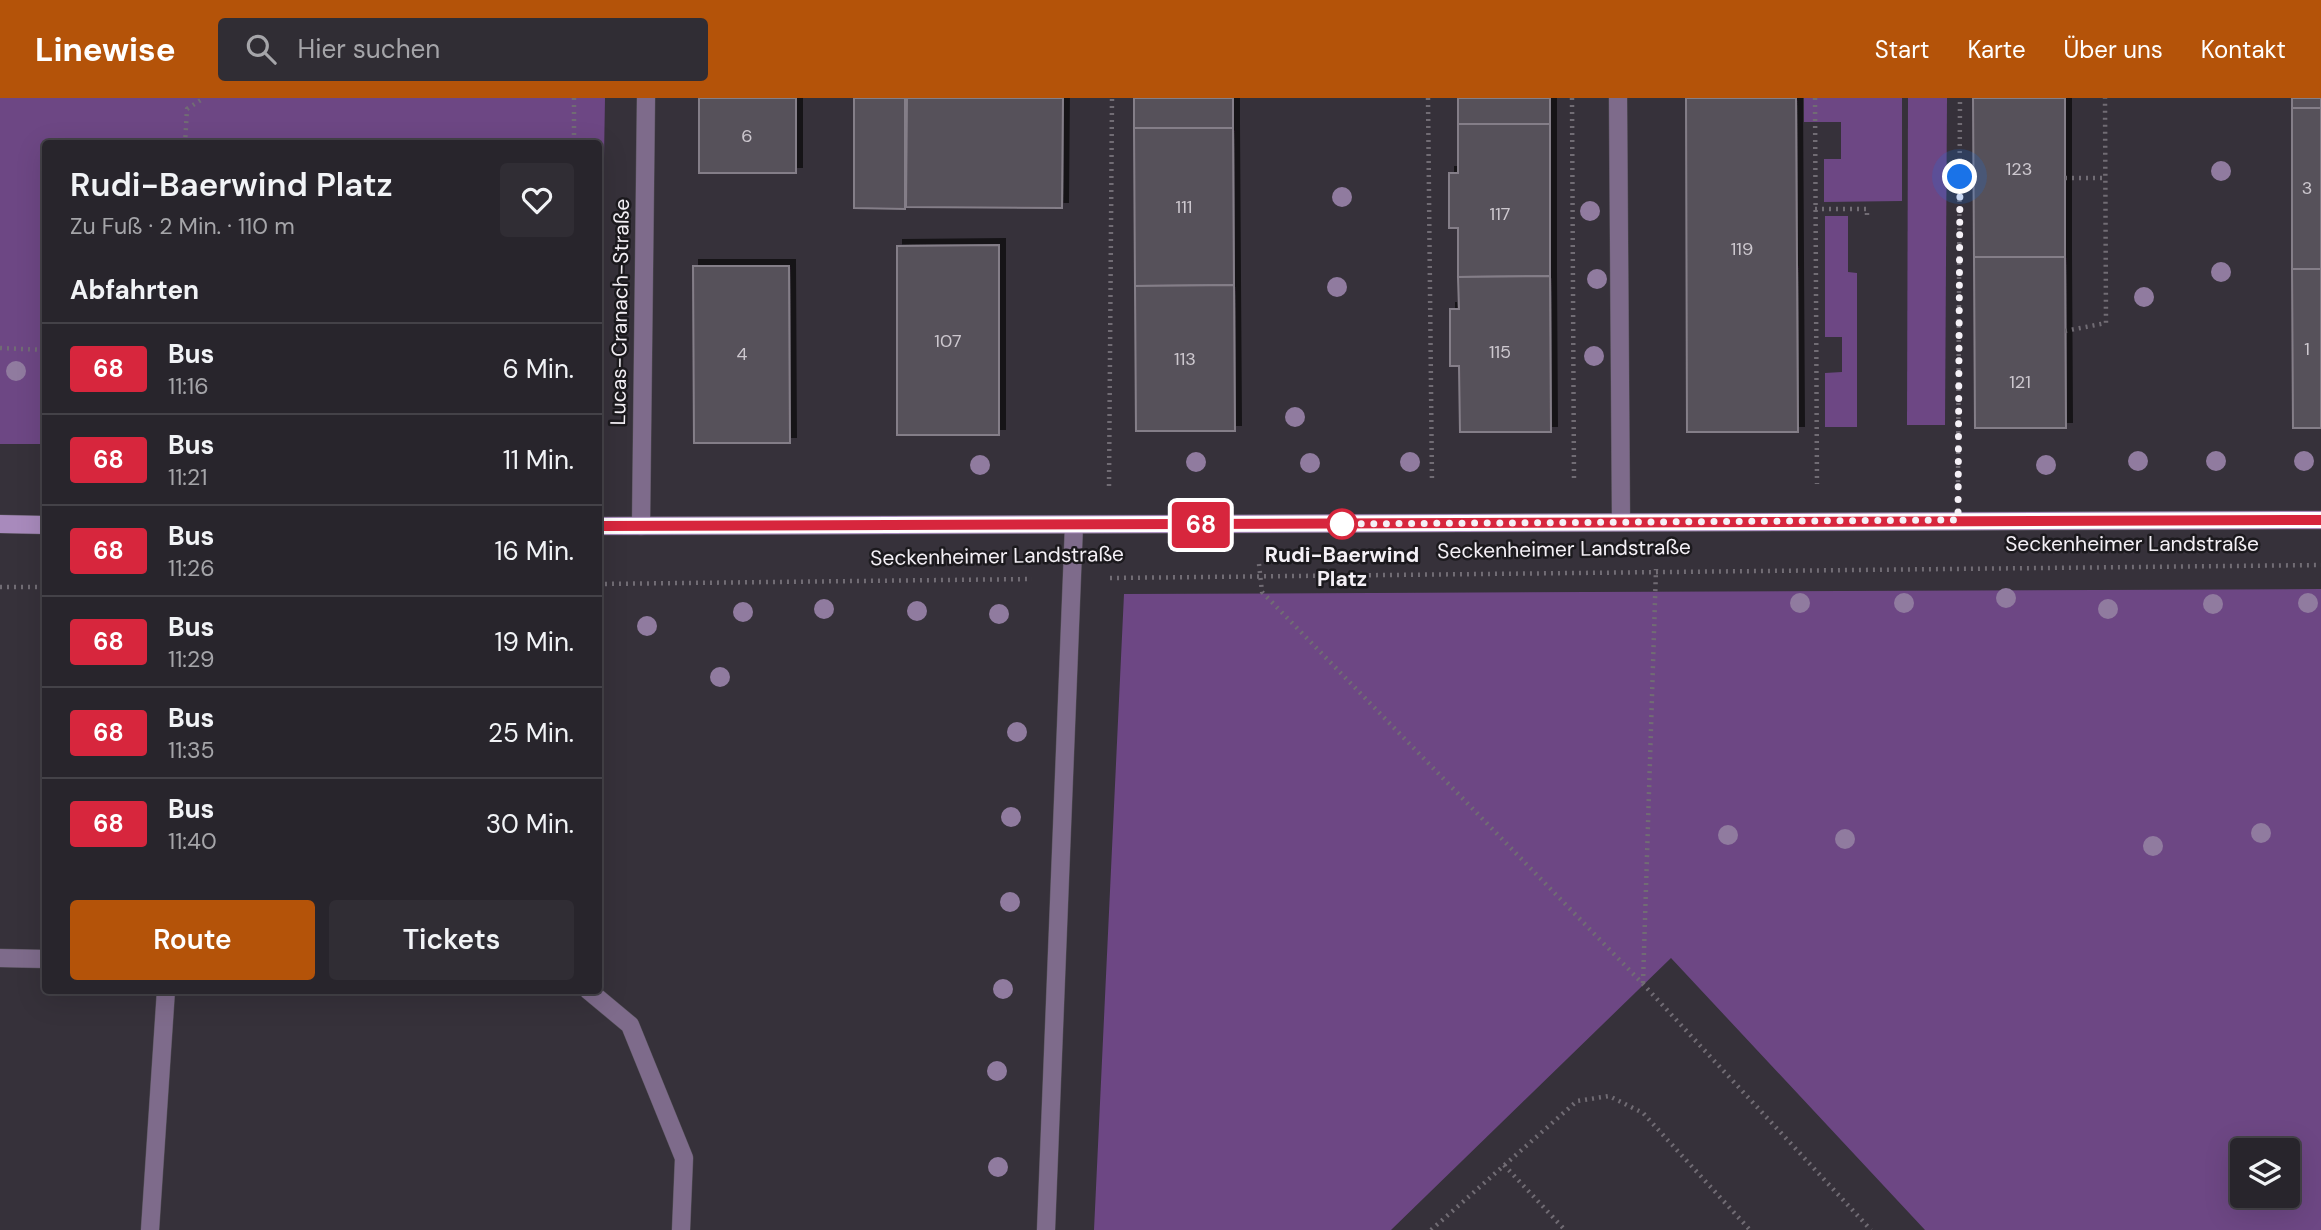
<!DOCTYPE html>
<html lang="de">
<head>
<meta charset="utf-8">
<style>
	body { margin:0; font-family:"DM Sans",sans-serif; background:#302d34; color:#f1f3f6; height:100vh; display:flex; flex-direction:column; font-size:26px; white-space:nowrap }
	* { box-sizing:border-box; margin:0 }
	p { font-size:23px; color:#a5a5a9 }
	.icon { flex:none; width:38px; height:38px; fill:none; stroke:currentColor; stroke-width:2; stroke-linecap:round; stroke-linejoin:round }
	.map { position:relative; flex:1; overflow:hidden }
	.details { position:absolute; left:42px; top:42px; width:560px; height:854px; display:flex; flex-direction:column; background:#28252c; border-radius:7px; box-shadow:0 7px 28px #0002,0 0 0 2px #444248 }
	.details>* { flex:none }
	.badge { padding:0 14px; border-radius:5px; font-size:24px; line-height:46px }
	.buttons { position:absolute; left:2230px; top:1040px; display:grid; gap:14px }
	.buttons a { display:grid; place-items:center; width:70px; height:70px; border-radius:7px; background:#28252c; box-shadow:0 7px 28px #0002,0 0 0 2px #444248; font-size:35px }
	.you { position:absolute; width:35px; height:35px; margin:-18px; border:5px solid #fff; border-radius:50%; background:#1a73e8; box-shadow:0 0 0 10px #1a73e833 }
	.map>.badge { position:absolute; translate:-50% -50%; box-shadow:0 0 0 4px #fff }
	h2 { padding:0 28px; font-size:26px; line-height:63px }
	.round { display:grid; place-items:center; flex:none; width:74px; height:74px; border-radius:7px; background:#302d34 }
	.head { display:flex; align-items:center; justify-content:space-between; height:119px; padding:0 28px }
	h1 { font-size:33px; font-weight:600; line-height:52px }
	.cta { display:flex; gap:14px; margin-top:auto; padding:14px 28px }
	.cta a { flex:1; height:80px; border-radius:7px; background:#b45309; color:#fff; font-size:28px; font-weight:600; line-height:80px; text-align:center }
	.cta a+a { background:#302d34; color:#f1f3f6 }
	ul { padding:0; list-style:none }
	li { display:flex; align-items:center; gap:21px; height:91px; padding:0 28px; border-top:2px solid #444248 }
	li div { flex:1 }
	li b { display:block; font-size:26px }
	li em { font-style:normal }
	li .badge { min-width:77px; font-weight:700; text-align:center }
	header { display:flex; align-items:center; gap:42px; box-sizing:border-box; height:98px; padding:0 35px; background:#b45309; color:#fff }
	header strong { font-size:33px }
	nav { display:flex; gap:38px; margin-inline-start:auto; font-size:24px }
	.search { width:490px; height:63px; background:#302d34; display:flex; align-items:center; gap:18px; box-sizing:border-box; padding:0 24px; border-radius:7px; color:#a5a5a9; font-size:26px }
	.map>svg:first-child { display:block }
</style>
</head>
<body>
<header>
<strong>Linewise</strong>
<div class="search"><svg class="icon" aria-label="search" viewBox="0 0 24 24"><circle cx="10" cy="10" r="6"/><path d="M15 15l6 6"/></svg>Hier suchen</div>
<nav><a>Start</a><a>Karte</a><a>Über uns</a><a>Kontakt</a></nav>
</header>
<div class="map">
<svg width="2321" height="1132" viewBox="0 0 2321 1132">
	<defs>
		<filter id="shadow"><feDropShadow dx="6" dy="-6" stdDeviation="0" flood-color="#0009"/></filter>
	</defs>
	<rect width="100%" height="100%" fill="#36313a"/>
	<g fill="#6d4784" fill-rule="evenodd">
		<polygon points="0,0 605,0 599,357 598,46 46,46 45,346 0,346"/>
		<polygon points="1804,0 1902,0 1902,103 1824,104 1824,61 1841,61 1841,24 1804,24"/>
		<polygon points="1908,0 1947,0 1945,327 1907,327"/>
		<polygon points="1825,118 1848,118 1848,174 1857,175 1857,329 1825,329 1825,275 1842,274 1842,239 1825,239"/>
		<path d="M 2321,491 L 2321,1132 L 1925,1132 L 1671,860 L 1391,1132 L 1094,1132 L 1124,496 ZM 2242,1052 L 2287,1052 L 2287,1097 L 2242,1097 Z"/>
	</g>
	<g fill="#57515a" stroke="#847e88" stroke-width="2" filter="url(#shadow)">
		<rect x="699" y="0" width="97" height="75"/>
		<polygon points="854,0 905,0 905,111 854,110"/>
		<polygon points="907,0 1063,0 1062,110 906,109"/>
		<rect x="1134" y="0" width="99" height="30"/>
		<rect x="1458" y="0" width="92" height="26"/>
		<polygon points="1686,0 1796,0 1798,334 1687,334"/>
		<polygon points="1973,0 2065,0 2065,159 1974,159"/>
		<rect x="2292" y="0" width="29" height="10"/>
		<rect x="2292" y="10" width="29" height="161"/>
		<polygon points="1458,26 1550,26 1550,178 1458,179 1458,130 1449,130 1449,75 1458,75"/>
		<polygon points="1134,30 1233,30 1234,187 1135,188"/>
		<polygon points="999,147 999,337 897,337 897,148"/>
		<polygon points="1974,159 2065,159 2066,330 1975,330"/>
		<polygon points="693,168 789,168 790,345 694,345"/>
		<polygon points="2292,171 2321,171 2321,330 2293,330"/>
		<polygon points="1550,178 1551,334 1460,334 1459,268 1450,268 1450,211 1459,211 1458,179"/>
		<polygon points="1234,187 1235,333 1136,333 1135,188"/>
	</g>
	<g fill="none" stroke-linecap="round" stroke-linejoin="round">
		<g stroke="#545058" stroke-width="19">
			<g id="service">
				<polyline points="1618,0 1621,424"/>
				<polyline points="0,860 46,861"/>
				<polyline points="588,892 630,927 684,1060 681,1132"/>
				<polyline points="150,1132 166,892"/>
				<polyline points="1046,1132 1074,427"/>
			</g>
		</g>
		<g stroke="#545058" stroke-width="19">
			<polyline id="minor" points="641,428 646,0"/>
		</g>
		<g stroke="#545058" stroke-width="19">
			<g id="secondary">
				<polyline points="0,426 46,427"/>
				<polyline points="598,428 2321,422"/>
			</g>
		</g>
		<g stroke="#716c74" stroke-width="4.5" stroke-dasharray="2 5" stroke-linecap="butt">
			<polyline points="574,0 574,46"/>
			<polyline points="1428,0 1432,385"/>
			<polyline points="1572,0 1574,384"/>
			<polyline points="1815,0 1817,386"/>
			<polyline points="185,46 187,11 204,0"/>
			<polyline points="2065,80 2103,80"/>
			<polyline points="1815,111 1867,111 1867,120"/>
			<polyline points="2065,233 2106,225 2105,0"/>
			<polyline points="0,250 46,252"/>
			<polyline points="1958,384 1960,0"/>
			<polyline points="1109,388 1112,0"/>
			<polyline points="1259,466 1262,494 1643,886 1871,1132"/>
			<polyline points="1110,480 2321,467"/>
			<polyline points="598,486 1032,481"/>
			<polyline points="0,489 46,489"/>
			<polyline points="1643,885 1656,471"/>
			<polyline points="1504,1067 1565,1132"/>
			<polyline points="1431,1132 1577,1003 1609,998 1643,1015 1750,1132"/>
		</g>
		<use href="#service" stroke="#7e6b8b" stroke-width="18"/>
		<use href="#minor" stroke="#7e6b8b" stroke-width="18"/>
		<use href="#secondary" stroke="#a88abc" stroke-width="18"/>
	</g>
	<g fill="#907b9f">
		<circle cx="2221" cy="73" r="10"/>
		<circle cx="1342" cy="99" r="10"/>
		<circle cx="1590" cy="113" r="10"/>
		<circle cx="2221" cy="174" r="10"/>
		<circle cx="1597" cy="181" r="10"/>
		<circle cx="1337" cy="189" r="10"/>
		<circle cx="2144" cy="199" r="10"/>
		<circle cx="1594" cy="258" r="10"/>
		<circle cx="16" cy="273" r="10"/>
		<circle cx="1295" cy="319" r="10"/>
		<circle cx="2138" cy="363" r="10"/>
		<circle cx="2216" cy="363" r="10"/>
		<circle cx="2304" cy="363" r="10"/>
		<circle cx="1196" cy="364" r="10"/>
		<circle cx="1410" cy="364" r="10"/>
		<circle cx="1310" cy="365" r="10"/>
		<circle cx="980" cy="367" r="10"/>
		<circle cx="2046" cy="367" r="10"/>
		<circle cx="2006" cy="500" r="10"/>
		<circle cx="1800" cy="505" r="10"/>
		<circle cx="1904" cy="505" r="10"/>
		<circle cx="2308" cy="505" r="10"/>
		<circle cx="2213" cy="506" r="10"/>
		<circle cx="824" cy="511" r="10"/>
		<circle cx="2108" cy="511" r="10"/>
		<circle cx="917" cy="513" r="10"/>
		<circle cx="743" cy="514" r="10"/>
		<circle cx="999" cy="516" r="10"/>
		<circle cx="647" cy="528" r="10"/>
		<circle cx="720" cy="579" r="10"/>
		<circle cx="1017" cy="634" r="10"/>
		<circle cx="1011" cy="719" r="10"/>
		<circle cx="2261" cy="735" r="10"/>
		<circle cx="1728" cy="737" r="10"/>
		<circle cx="1845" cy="741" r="10"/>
		<circle cx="2153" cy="748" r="10"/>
		<circle cx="1010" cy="804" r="10"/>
		<circle cx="1003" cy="891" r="10"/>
		<circle cx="997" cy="973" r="10"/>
		<circle cx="998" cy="1069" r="10"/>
	</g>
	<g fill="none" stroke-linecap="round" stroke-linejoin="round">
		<g stroke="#fff" stroke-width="16">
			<polyline id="line" points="598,428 2321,422"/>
		</g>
		<use href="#line" stroke="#d7263d" stroke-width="10"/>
		<polyline stroke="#f4f0f6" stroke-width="7" stroke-dasharray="0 12.6" points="1342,426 1339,426 1958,422 1960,79"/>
	</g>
	<circle fill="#fff" stroke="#d7263d" stroke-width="3.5" cx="1342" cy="426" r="14"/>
	<g text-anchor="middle" stroke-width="5" stroke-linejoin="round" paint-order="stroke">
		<g font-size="18" fill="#cdc8cf">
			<text x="747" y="44">6</text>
			<text x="2019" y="77">123</text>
			<text x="2307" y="96">3</text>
			<text x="1184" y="115">111</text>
			<text x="1500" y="122">117</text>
			<text x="1742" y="157">119</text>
			<text x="948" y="249">107</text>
			<text x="2307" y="257">1</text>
			<text x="1500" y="260">115</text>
			<text x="742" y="262">4</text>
			<text x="1185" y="267">113</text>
			<text x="2020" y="290">121</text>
		</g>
		<g font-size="21" fill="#f4f0f6" stroke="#1c1a1e">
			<text transform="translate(620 214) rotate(-89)" y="7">Lucas-Cranach-Straße</text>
			<text x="2132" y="453">Seckenheimer Landstraße</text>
			<text transform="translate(1564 451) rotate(-1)" y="7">Seckenheimer Landstraße</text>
			<text transform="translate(997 458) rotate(-1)" y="7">Seckenheimer Landstraße</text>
		</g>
		<g font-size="21" font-weight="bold" fill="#f4f0f6" stroke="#1c1a1e">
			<text x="1342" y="464">Rudi-Baerwind<tspan x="1342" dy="24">Platz</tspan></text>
		</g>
	</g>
</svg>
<div class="buttons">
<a><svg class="icon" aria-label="layers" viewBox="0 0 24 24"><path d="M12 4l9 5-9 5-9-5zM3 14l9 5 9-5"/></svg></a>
</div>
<div class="you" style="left:1960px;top:79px"></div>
<b class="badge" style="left:1201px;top:427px;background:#d7263d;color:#fff">68</b>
<section class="details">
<div class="head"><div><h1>Rudi-Baerwind Platz</h1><p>Zu Fuß · 2 Min. · 110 m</p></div><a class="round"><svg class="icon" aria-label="heart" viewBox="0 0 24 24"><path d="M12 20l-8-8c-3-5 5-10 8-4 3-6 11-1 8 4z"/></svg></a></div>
<h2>Abfahrten</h2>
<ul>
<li><span class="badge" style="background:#d7263d;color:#fff">68</span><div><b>Bus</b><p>11:16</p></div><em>6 Min.</em></li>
<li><span class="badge" style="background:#d7263d;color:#fff">68</span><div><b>Bus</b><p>11:21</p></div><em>11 Min.</em></li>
<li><span class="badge" style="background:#d7263d;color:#fff">68</span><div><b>Bus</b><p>11:26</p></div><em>16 Min.</em></li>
<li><span class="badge" style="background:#d7263d;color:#fff">68</span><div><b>Bus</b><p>11:29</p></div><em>19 Min.</em></li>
<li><span class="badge" style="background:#d7263d;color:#fff">68</span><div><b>Bus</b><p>11:35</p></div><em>25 Min.</em></li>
<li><span class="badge" style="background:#d7263d;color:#fff">68</span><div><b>Bus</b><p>11:40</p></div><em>30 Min.</em></li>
</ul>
<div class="cta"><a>Route</a><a>Tickets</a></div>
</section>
</div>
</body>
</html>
